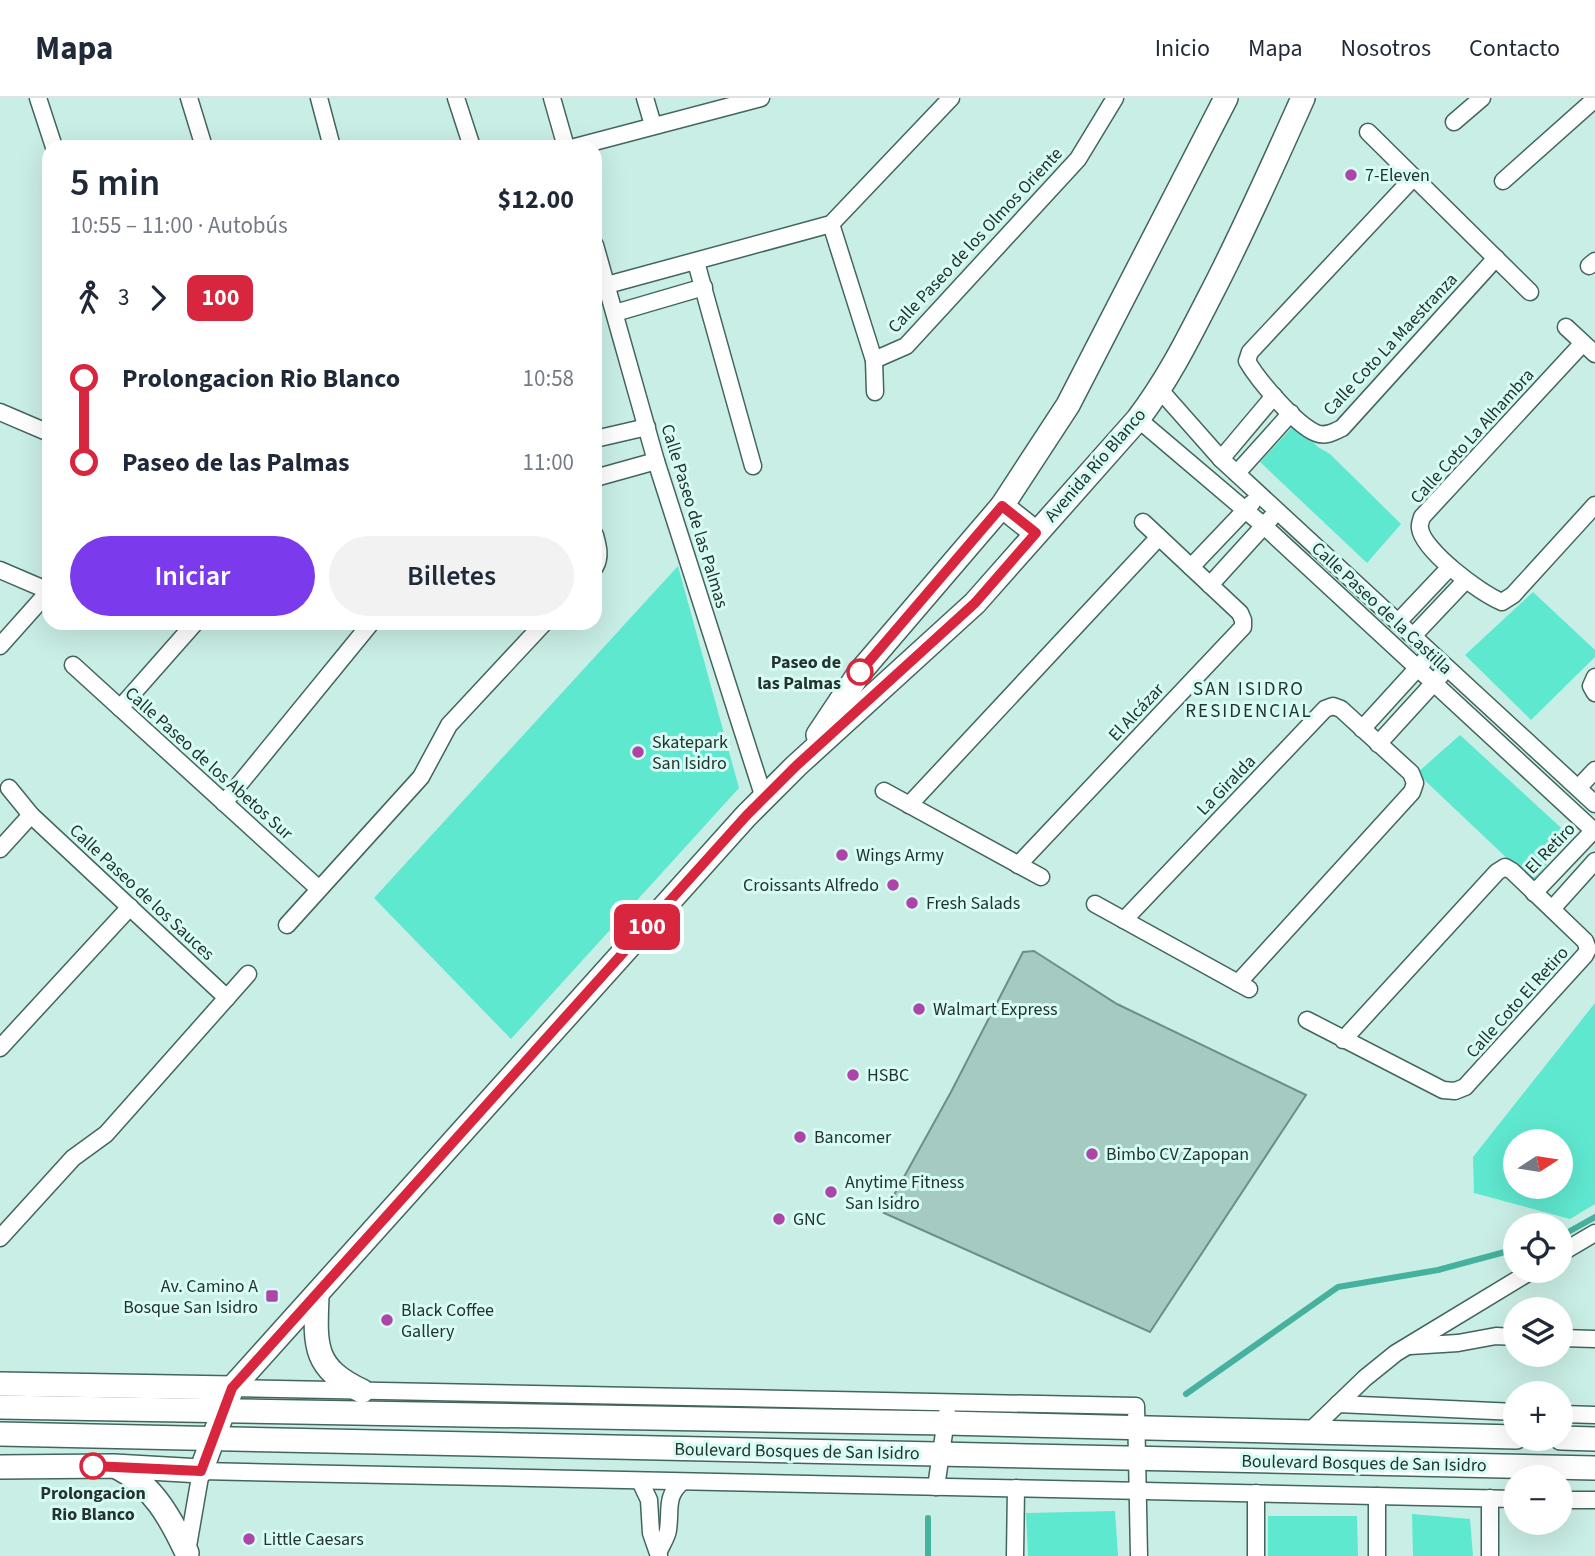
<!DOCTYPE html>
<html lang="es">
<head>
<meta charset="utf-8">
<style>
	body { margin:0; font-family:"Source Sans 3",sans-serif; background:#f2f2f3; color:#1f2937; height:100vh; display:flex; flex-direction:column; font-size:26px; white-space:nowrap }
	* { box-sizing:border-box; margin:0 }
	p { font-size:23px; color:#747a83 }
	.icon { flex:none; width:38px; height:38px; fill:none; stroke:currentColor; stroke-width:2; stroke-linecap:round; stroke-linejoin:round }
	.map { position:relative; flex:1; overflow:hidden }
	.sheet { position:absolute; left:42px; top:42px; width:560px; height:490px; display:flex; flex-direction:column; background:#fff; border-radius:21px; box-shadow:0 7px 28px #0002 }
	.sheet>* { flex:none }
	.badge { padding:0 14px; border-radius:10px; font-size:24px; line-height:46px }
	.needle { width:46px; rotate:78deg }
	.controls { position:absolute; left:1503px; top:1031px; display:grid; gap:14px }
	.controls a { display:grid; place-items:center; width:70px; height:70px; border-radius:50%; background:#fff; box-shadow:0 7px 28px #0002; font-size:35px }
	.map>.badge { position:absolute; translate:-50% -50%; box-shadow:0 0 0 4px #fff }
	.legs { display:flex; align-items:center; gap:10px; height:77px; padding:0 28px; font-size:23px }
	.legs p { margin-inline-start:auto }
	.overview { display:flex; align-items:center; justify-content:space-between; height:119px; padding:0 28px }
	h1 { font-size:38px; font-weight:600; line-height:52px }
	.primary-button { display:flex; gap:14px; margin-top:auto; padding:14px 28px }
	.primary-button a { flex:1; height:80px; border-radius:42px; background:#7c3aed; color:#fff; font-size:28px; font-weight:600; line-height:80px; text-align:center }
	.primary-button a+a { background:#f2f2f3; color:#1f2937 }
	ul { padding:0 28px; list-style:none }
	li { display:flex; align-items:center; gap:24px; height:84px; font-size:26px }
	li i { display:grid; place-items:center; width:10px; height:100%; margin:0 9px; background:currentColor }
	li i::after { content:''; width:18px; height:18px; margin:-9px; border:5px solid; border-radius:50%; background:#fff }
	li p { margin-inline-start:auto }
	li:first-child i { background:linear-gradient(#0000 50%,currentColor 0) }
	li:last-child i { background:linear-gradient(currentColor 50%,#0000 0) }
	header { display:flex; align-items:center; gap:42px; box-sizing:border-box; height:98px; padding:0 35px; background:#fff; border-bottom:2px solid #e0e1e3 }
	header strong { font-size:33px }
	nav { display:flex; gap:38px; margin-inline-start:auto; font-size:24px }
	.map>svg:first-child { display:block }
</style>
</head>
<body>
<header>
<strong>Mapa</strong>
<nav><a>Inicio</a><a>Mapa</a><a>Nosotros</a><a>Contacto</a></nav>
</header>
<div class="map">
<svg width="1595" height="1458" viewBox="0 0 1595 1458">
	<rect width="100%" height="100%" fill="#c9eee5"/>
	<g fill="#5fe8d0" fill-rule="evenodd">
		<polygon points="1295,326 1318,349 1330,356 1401,426 1367,465 1260,364"/>
		<polygon points="678,468 739,690 511,941 374,800"/>
		<polygon points="1533,494 1595,552 1595,559 1531,622 1465,557"/>
		<polygon points="1460,637 1570,738 1532,784 1417,675"/>
		<path d="M 1595,905 L 1595,1106 L 1570,1121 L 1474,1095 L 1473,1059 ZM 1561,1043 L 1561,1088 L 1516,1088 L 1516,1043 Z"/>
		<polygon points="1115,1413 1118,1458 1028,1458 1026,1415"/>
		<polygon points="1412,1416 1470,1421 1473,1458 1413,1458"/>
		<polygon points="1268,1418 1357,1418 1358,1458 1268,1458"/>
	</g>
	<g fill="none" stroke-linecap="round" stroke-linejoin="round">
		<g stroke="#46b19e" stroke-width="6">
			<polyline points="1561,1138 1595,1119"/>
			<polyline points="1186,1296 1338,1189 1438,1172 1516,1151"/>
			<polyline points="928,1420 928,1458"/>
		</g>
	</g>
	<polygon fill="#a5cac1" stroke="#6c8f87" stroke-width="2" points="1034,853 1117,906 1306,997 1150,1234 884,1115 951,994 1023,854"/>
	<g fill="none" stroke-linecap="round" stroke-linejoin="round">
		<g stroke="#43655e" stroke-width="19">
			<g id="street">
				<polyline points="38,0 54,49"/>
				<polyline points="189,0 204,49"/>
				<polyline points="319,0 332,49"/>
				<polyline points="456,0 472,49"/>
				<polyline points="552,0 566,49"/>
				<polyline points="645,0 653,27"/>
				<polyline points="1454,24 1482,0"/>
				<polyline points="1368,34 1530,194"/>
				<polyline points="575,49 761,0"/>
				<path d="M 1414,79 L 1250,254 L 1247,263 C 1258,282 1295,326 1316,335 C 1325,339 1334,334 1342,330 L 1496,160"/>
				<polyline points="1503,83 1595,1"/>
				<polyline points="831,126 874,262 875,294"/>
				<polyline points="595,147 656,363 764,700"/>
				<polyline points="696,164 753,368"/>
				<polyline points="1589,168 1595,163"/>
				<polyline points="607,187 831,126 951,0"/>
				<polyline points="615,215 704,189"/>
				<polyline points="1566,229 1595,256"/>
				<path d="M 1583,245 L 1422,419 C 1421,423 1419,427 1420,430 C 1422,452 1481,496 1502,504 L 1513,497 L 1595,407"/>
				<polyline points="874,262 906,248 1078,61 1115,0"/>
				<polyline points="1160,292 1221,361 1595,706"/>
				<polyline points="0,314 49,335"/>
				<polyline points="1138,321 1264,428 1595,734"/>
				<polyline points="595,341 647,329"/>
				<polyline points="1221,361 1274,298"/>
				<polyline points="1237,375 1291,315"/>
				<polyline points="595,380 656,363"/>
				<path d="M 595,437 C 598,448 601,459 595,469"/>
				<polyline points="1191,469 1252,405"/>
				<polyline points="0,472 49,493"/>
				<polyline points="1210,487 1271,420"/>
				<polyline points="1398,524 1450,469"/>
				<polyline points="1413,538 1465,483"/>
				<polyline points="0,548 49,493"/>
				<polyline points="73,567 319,791"/>
				<polyline points="1595,579 1591,588 1595,595"/>
				<polyline points="120,610 195,525"/>
				<polyline points="1362,631 1424,563"/>
				<polyline points="1378,646 1441,577"/>
				<polyline points="9,690 31,717 227,900"/>
				<polyline points="1578,690 1595,672"/>
				<polyline points="884,693 1041,779"/>
				<polyline points="224,705 371,525"/>
				<polyline points="909,707 1159,439"/>
				<polyline points="0,751 31,717"/>
				<polyline points="1018,767 1243,529 1243,522 1240,515 1143,424"/>
				<polyline points="1534,795 1595,731"/>
				<polyline points="1095,806 1249,891"/>
				<polyline points="1552,811 1595,763"/>
				<polyline points="1124,822 1325,611 1333,608 1341,611 1411,675 1415,685 1412,694 1238,885"/>
				<polyline points="287,827 421,679 449,627 544,525"/>
				<polyline points="1307,922 1443,992 1455,993 1465,989 1585,857 1588,851 1585,843 1512,773 1505,769 1497,774 1343,942"/>
				<polyline points="0,950 130,809"/>
				<polyline points="0,1140 73,1060 106,1036 248,876"/>
				<polyline points="1561,1155 1595,1135"/>
				<polyline points="1561,1240 1595,1241"/>
				<polyline points="1410,1248 1458,1245 1496,1238 1516,1239"/>
				<polyline points="232,1290 1136,1308 1139,1458"/>
				<polyline points="1338,1306 1516,1314"/>
				<polyline points="1561,1316 1595,1317"/>
				<polyline points="1309,1334 1365,1280 1396,1255 1533,1172"/>
				<polyline points="640,1383 649,1402 651,1435 659,1458"/>
				<polyline points="936,1389 947,1315"/>
				<polyline points="1256,1395 1256,1458"/>
				<polyline points="1490,1400 1490,1458"/>
				<polyline points="1561,1402 1595,1402"/>
				<path d="M 659,1453 C 662,1446 667,1439 668,1432 C 671,1412 665,1398 682,1384"/>
				<polyline points="187,1454 201,1373 1516,1401"/>
				<polyline points="1015,1458 1016,1390"/>
				<polyline points="1377,1458 1377,1398"/>
			</g>
		</g>
		<g stroke="#43655e" stroke-width="26">
			<g id="secondary">
				<polyline points="1002,408 1036,435"/>
				<polyline points="818,637 860,574 1002,408 1068,307 1226,0"/>
				<path d="M 317,1198 C 315,1248 313,1270 362,1293"/>
				<polyline points="0,1286 232,1290"/>
				<polyline points="0,1309 946,1325 1516,1339"/>
				<polyline points="0,1336 1595,1370"/>
				<polyline points="1561,1340 1595,1341"/>
				<path d="M 0,1369 L 114,1368 L 201,1373 L 232,1290 L 746,718 L 796,668 L 975,505 L 1138,321 C 1167,283 1187,243 1209,200 C 1243,135 1273,67 1303,0"/>
				<path d="M 117,1369 C 153,1387 171,1421 187,1455"/>
			</g>
		</g>
		<use href="#street" stroke="#fff" stroke-width="16"/>
		<use href="#secondary" stroke="#fff" stroke-width="23"/>
	</g>
	<g fill="none" stroke-linecap="round" stroke-linejoin="round">
		<g stroke="#fff" stroke-width="16">
			<polyline id="line-1" points="93,1368 201,1373 232,1290 746,718 796,668 975,505 1036,435 1002,408 860,574"/>
		</g>
		<use href="#line-1" stroke="#d7263d" stroke-width="10"/>
	</g>
	<g fill="#ad45a8" stroke="#d6fcf3" stroke-width="2.5">
		<circle cx="1351" cy="77" r="7"/>
		<circle cx="638" cy="654" r="7"/>
		<circle cx="842" cy="757" r="7"/>
		<circle cx="893" cy="787" r="7"/>
		<circle cx="912" cy="805" r="7"/>
		<circle cx="919" cy="911" r="7"/>
		<circle cx="853" cy="977" r="7"/>
		<circle cx="800" cy="1039" r="7"/>
		<circle cx="1092" cy="1056" r="7"/>
		<circle cx="831" cy="1094" r="7"/>
		<circle cx="779" cy="1121" r="7"/>
		<rect x="265" y="1191" width="14" height="14" rx="3.5"/>
		<circle cx="387" cy="1222" r="7"/>
		<circle cx="249" cy="1441" r="7"/>
	</g>
	<g fill="#fff" stroke="#d7263d" stroke-width="3.5">
		<circle cx="860" cy="574" r="12"/>
		<circle cx="93" cy="1368" r="12"/>
	</g>
	<g text-anchor="middle" stroke-width="6" stroke-linejoin="round" paint-order="stroke">
		<g font-size="18" fill="#24332f" stroke="#d6fcf3" text-anchor="start">
			<text x="1365" y="83">7-Eleven</text>
			<text x="652" y="650">Skatepark<tspan x="652" dy="21">San Isidro</tspan></text>
			<text x="856" y="763">Wings Army</text>
			<text x="879" y="793" text-anchor="end">Croissants Alfredo</text>
			<text x="926" y="811">Fresh Salads</text>
			<text x="933" y="917">Walmart Express</text>
			<text x="867" y="983">HSBC</text>
			<text x="814" y="1045">Bancomer</text>
			<text x="1106" y="1062">Bimbo CV Zapopan</text>
			<text x="845" y="1090">Anytime Fitness<tspan x="845" dy="21">San Isidro</tspan></text>
			<text x="793" y="1127">GNC</text>
			<text x="258" y="1194" text-anchor="end">Av. Camino A<tspan x="258" dy="21">Bosque San Isidro</tspan></text>
			<text x="401" y="1218">Black Coffee<tspan x="401" dy="21">Gallery</tspan></text>
			<text x="263" y="1447">Little Caesars</text>
		</g>
		<g font-size="18" fill="#24332f" stroke="#d6fcf3">
			<text transform="translate(975 142) rotate(-47)" y="6">Calle Paseo de los Olmos Oriente</text>
			<text transform="translate(1390 246) rotate(-47)" y="6">Calle Coto La Maestranza</text>
			<text transform="translate(1472 338) rotate(-48)" y="6">Calle Coto La Alhambra</text>
			<text transform="translate(1095 367) rotate(-49)" y="6">Avenida Río Blanco</text>
			<text transform="translate(695 418) rotate(73)" y="6">Calle Paseo de las Palmas</text>
			<text transform="translate(1382 510) rotate(43)" y="6">Calle Paseo de la Castilla</text>
			<text transform="translate(1136 614) rotate(-47)" y="6">El Alcázar</text>
			<text transform="translate(209 665) rotate(42)" y="6">Calle Paseo de los Abetos Sur</text>
			<text transform="translate(1226 687) rotate(-46)" y="6">La Giralda</text>
			<text transform="translate(1550 750) rotate(-46)" y="6">El Retiro</text>
			<text transform="translate(142 794) rotate(43)" y="6">Calle Paseo de los Sauces</text>
			<text transform="translate(1517 904) rotate(-48)" y="6">Calle Coto El Retiro</text>
			<text transform="translate(797 1353) rotate(1)" y="6">Boulevard Bosques de San Isidro</text>
			<text transform="translate(1364 1365) rotate(1)" y="6">Boulevard Bosques de San Isidro</text>
		</g>
		<g font-size="18" font-weight="bold" fill="#24332f" stroke="#d6fcf3" text-anchor="end">
			<text x="841" y="570">Paseo de<tspan x="841" dy="21">las Palmas</tspan></text>
			<text x="93" y="1401" text-anchor="middle">Prolongacion<tspan x="93" dy="21">Rio Blanco</tspan></text>
		</g>
		<g font-size="19" letter-spacing="2" fill="#24332f" stroke="#d6fcf3">
			<text x="1249" y="597">SAN ISIDRO<tspan x="1249" dy="22">RESIDENCIAL</tspan></text>
		</g>
	</g>
</svg>
<div class="controls">
<a><svg class="needle" viewBox="-14 -14 28 28"><path d="M0-13l5 13h-10z" fill="#e53935"/><path d="M0 13l5-13h-10z" fill="#747a83"/></svg></a>
<a><svg class="icon" aria-label="locate" viewBox="0 0 24 24"><circle cx="12" cy="12" r="6"/><path d="M12 2v4M12 18v4M2 12h4M18 12h4"/></svg></a>
<a><svg class="icon" aria-label="layers" viewBox="0 0 24 24"><path d="M12 4l9 5-9 5-9-5zM3 14l9 5 9-5"/></svg></a>
<a>+</a>
<a>−</a>
</div>
<b class="badge" style="left:647px;top:829px;background:#d7263d;color:#fff">100</b>
<section class="sheet">
<div class="overview"><div><h1>5 min</h1><p>10:55 – 11:00 · Autobús</p></div><b>$12.00</b></div>
<div class="legs"><svg class="icon" aria-label="walk" viewBox="0 0 24 24"><circle cx="13" cy="4" r="2"/><path d="M13 8l-2 6 4 7M11 14l-3 7M7 12l3-4h3l4 4"/></svg>3<svg class="icon" aria-label="forward" viewBox="0 0 24 24"><path d="M9 5l7 7-7 7"/></svg><b class="badge" style="background:#d7263d;color:#fff">100</b></div>
<ul>
<li><i style="color:#d7263d"></i><b>Prolongacion Rio Blanco</b><p>10:58</p></li>
<li><i style="color:#d7263d"></i><b>Paseo de las Palmas</b><p>11:00</p></li>
</ul>
<div class="primary-button"><a>Iniciar</a><a>Billetes</a></div>
</section>
</div>
</body>
</html>
